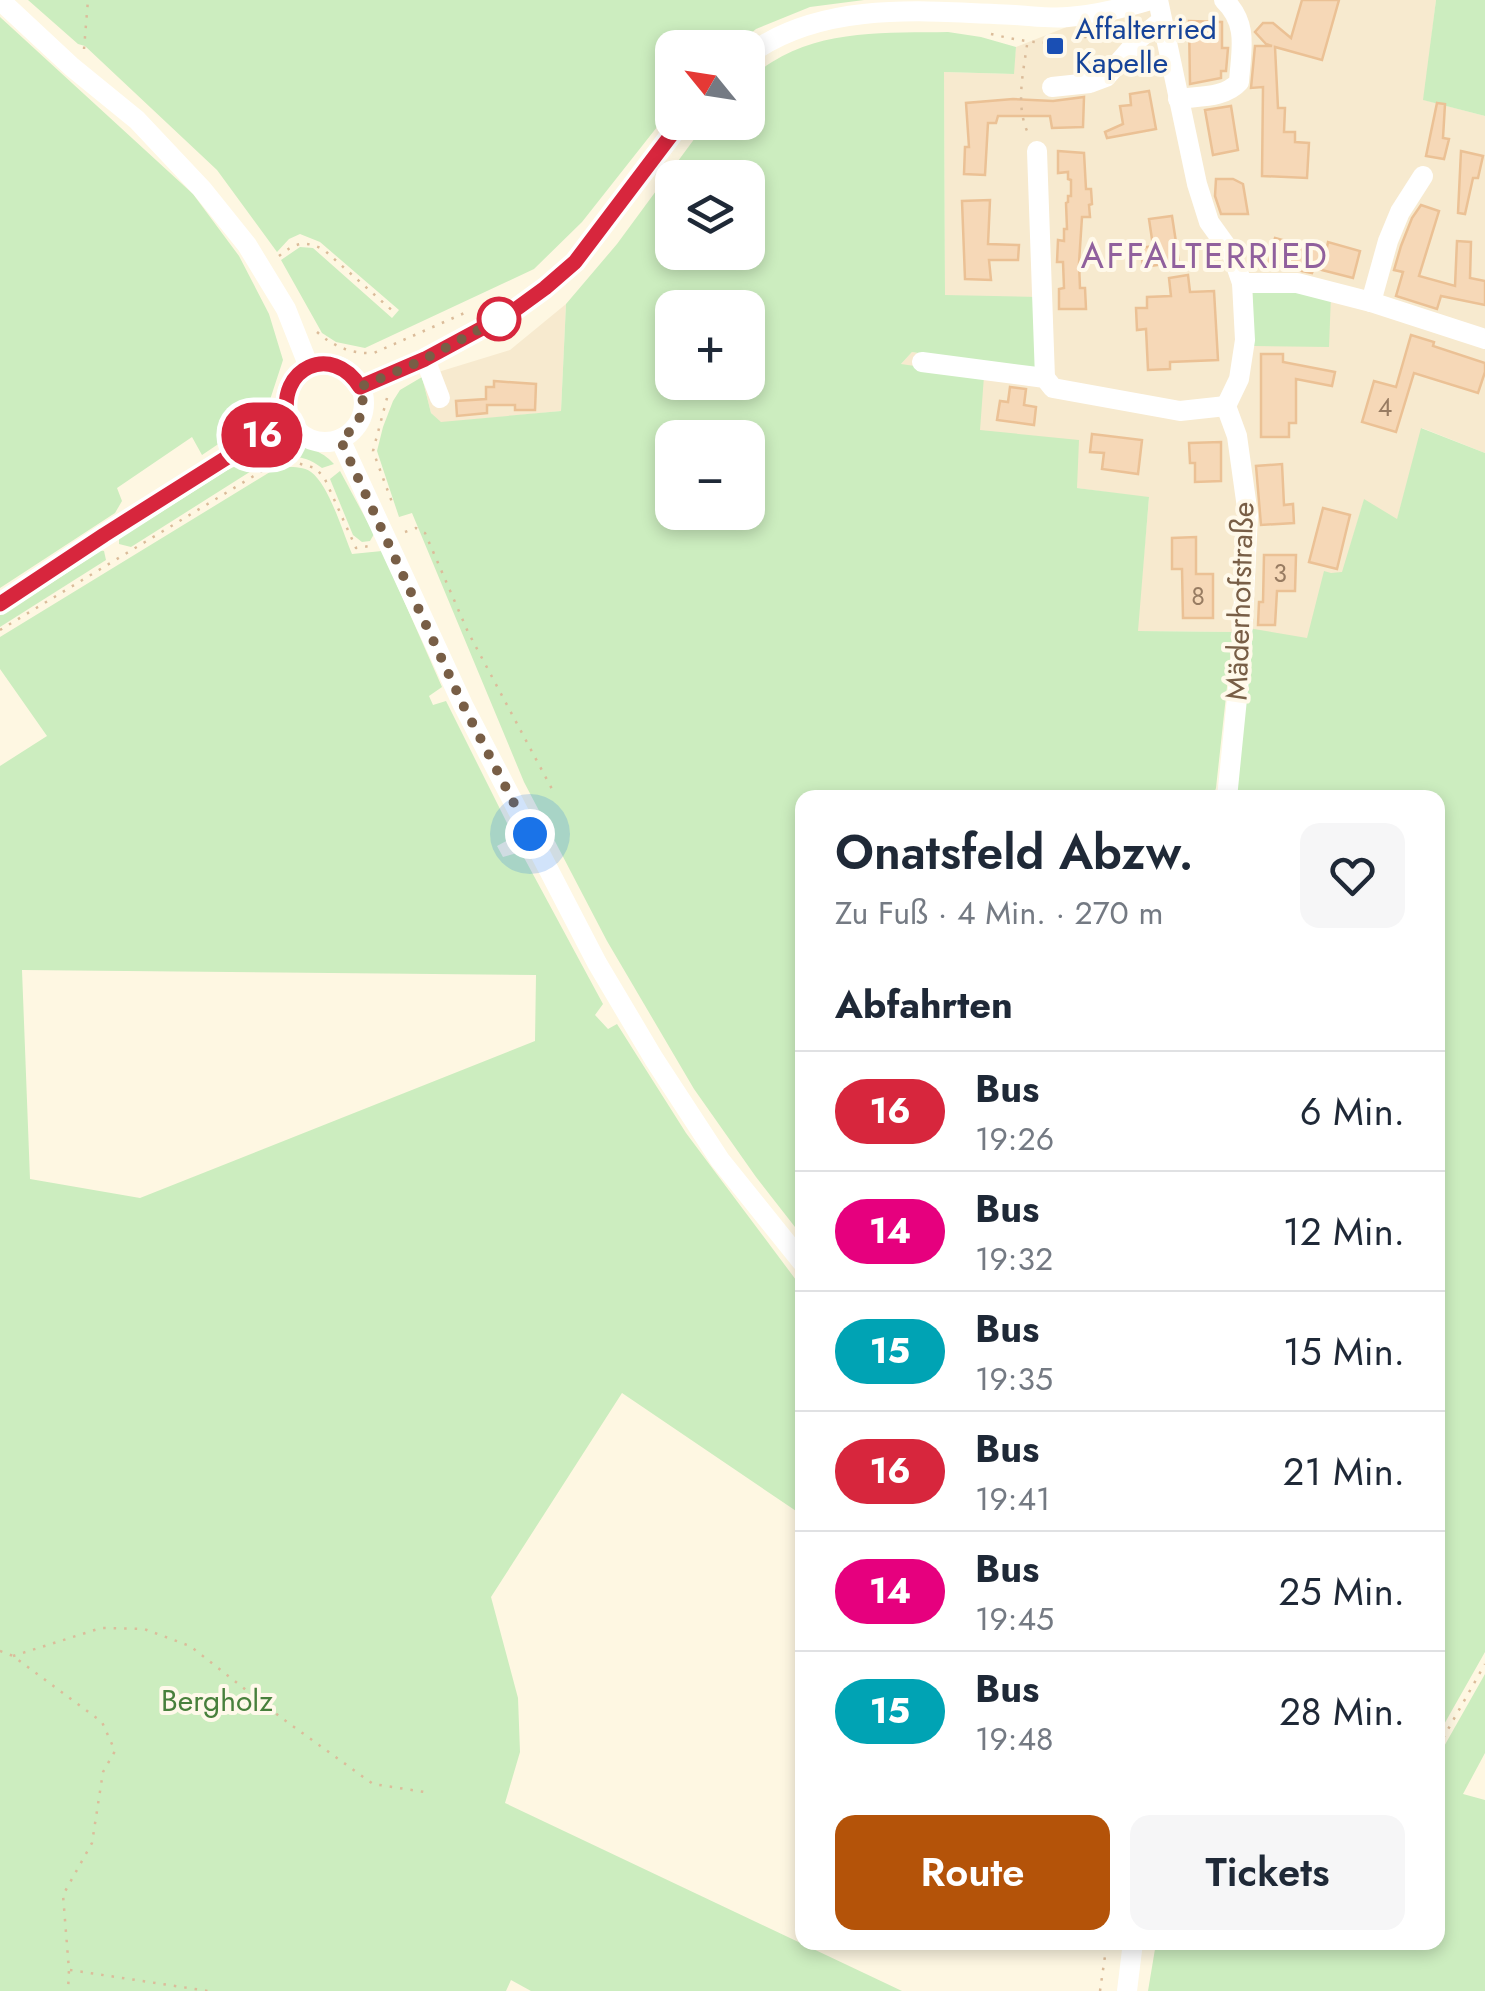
<!DOCTYPE html>
<html lang="de">
<head>
<meta charset="utf-8">
<style>
	body { margin:0; font-family:Jost,sans-serif; background:#f6f6f7; color:#1f2937; height:100vh; display:flex; flex-direction:column; font-size:38px; white-space:nowrap }
	* { box-sizing:border-box; margin:0 }
	p { font-size:32px; color:#747a83 }
	.icon { flex:none; width:55px; height:55px; fill:none; stroke:currentColor; stroke-width:2; stroke-linecap:round; stroke-linejoin:round }
	.map { position:relative; flex:1; overflow:hidden }
	.drawer { position:absolute; left:795px; top:790px; width:650px; height:1160px; display:flex; flex-direction:column; background:#fff; border-radius:20px; box-shadow:0 5px 15px #0003 }
	.drawer>* { flex:none }
	.badge { padding:0 20px; border-radius:32px; font-size:35px; line-height:65px }
	.needle { width:65px; rotate:300deg }
	.buttons { position:absolute; left:655px; top:30px; display:grid; gap:20px }
	.buttons a { display:grid; place-items:center; width:110px; height:110px; border-radius:20px; background:#fff; box-shadow:0 5px 15px #0003; font-size:50px }
	.you { position:absolute; width:50px; height:50px; margin:-25px; border:8px solid #fff; border-radius:50%; background:#1a73e8; box-shadow:0 0 0 15px #1a73e833 }
	.map>.badge { position:absolute; translate:-50% -50%; box-shadow:0 0 0 5px #fff }
	h2 { padding:0 40px; font-size:38px; line-height:90px }
	.round { display:grid; place-items:center; flex:none; width:105px; height:105px; border-radius:20px; background:#f6f6f7 }
	.head { display:flex; align-items:center; justify-content:space-between; height:170px; padding:0 40px }
	h1 { font-size:48px; font-weight:600; line-height:75px }
	.action { display:flex; gap:20px; margin-top:auto; padding:20px 40px }
	.action a { flex:1; height:115px; border-radius:20px; background:#b45309; color:#fff; font-size:40px; font-weight:600; line-height:115px; text-align:center }
	.action a+a { background:#f6f6f7; color:#1f2937 }
	ul { padding:0; list-style:none }
	li { display:flex; align-items:center; gap:30px; height:120px; padding:0 40px; border-top:2px solid #e0e1e3 }
	li div { flex:1 }
	li b { display:block; font-size:38px }
	li em { font-style:normal }
	li .badge { min-width:110px; font-weight:700; text-align:center }
	.map>svg:first-child { display:block }
</style>
</head>
<body>
<div class="map">
<svg width="1485" height="1991" viewBox="0 0 1485 1991">
	<rect width="100%" height="100%" fill="#fef7e2"/>
	<g fill="#f7eacf">
		<polygon points="1135,0 1436,0 1424,100 1485,116 1485,453 1422,428 1397,520 1364,500 1304,703 1233,632 1137,631 1149,498 1077,488 979,430 900,365 912,352 1038,372 945,295 944,72 1013,74 1016,47"/>
		<polygon points="566,304 561,411 440,423 431,413 422,377 510,350"/>
	</g>
	<g fill="#ccedbf" fill-rule="evenodd">
		<polygon points="28,0 864,0 810,7 756,29 734,47 672,48 672,108 582,222 534,269 365,348 336,342 322,333 281,260 300,247 313,248 392,318 399,310 320,242 300,234 289,239 277,252 217,170 85,46 78,44"/>
		<polygon points="1436,0 1485,0 1485,116 1423,100"/>
		<polygon points="0,17 193,194 239,256 269,314 283,360 266,412 202,455 192,437 117,488 122,501 115,513 0,588"/>
		<path d="M 948,32 L 981,37 L 1016,47 L 1014,74 L 944,72 L 945,295 L 1038,297 L 1039,372 L 912,352 L 901,364 L 984,376 L 980,430 L 1079,440 L 1077,488 L 1149,497 L 1138,631 L 1233,632 L 1216,788 L 1213,797 L 802,798 L 802,1236 L 756,1177 L 694,1089 L 607,941 L 524,782 L 412,513 L 399,517 L 377,451 L 383,427 L 393,401 L 400,390 L 422,377 L 431,413 L 441,422 L 561,411 L 566,304 L 617,244 L 706,123 L 748,122 L 748,82 C 755,75 763,67 772,62 C 825,29 888,33 948,32 ZM 672,178 L 748,178 L 748,252 L 672,252 ZM 672,308 L 748,308 L 748,382 L 672,382 ZM 672,438 L 748,438 L 748,512 L 672,512 Z"/>
		<polygon points="1252,288 1331,295 1329,347 1254,346"/>
		<polygon points="1421,428 1485,453 1485,1652 1438,1735 1438,798 1233,798 1248,628 1307,638 1324,571 1331,573 1342,572 1364,499 1397,519"/>
		<path d="M 289,441 C 305,447 322,450 334,464 L 322,468 C 302,453 286,455 264,463 L 131,547 L 119,544 L 119,535 L 219,474 Z"/>
		<path d="M 287,467 C 295,467 304,467 311,472 C 329,485 343,533 352,554 L 382,551 L 442,687 L 429,696 L 433,705 L 446,701 L 514,837 L 497,846 L 503,857 L 521,852 L 603,1004 L 595,1015 L 608,1029 L 617,1024 L 686,1133 L 802,1288 L 802,1515 L 622,1393 L 491,1597 L 518,1698 L 520,1752 L 505,1803 L 902,1991 L 531,1991 L 511,1980 L 506,1991 L 0,1991 L 0,766 L 47,736 L 0,669 L 0,637 L 270,472 ZM 22,970 L 536,975 L 535,1041 L 140,1198 L 30,1179 Z"/>
		<polygon points="340,471 374,534 370,541 362,542 353,535 330,479"/>
		<polygon points="97,550 104,551 106,560 0,627 0,614"/>
		<polygon points="1485,1674 1485,1753 1463,1794 1485,1800 1485,1991 1148,1991 1156,1943 1438,1942 1438,1757"/>
	</g>
	<g fill="#f6d8b7" stroke="#ebc195" stroke-width="2.5">
		<polygon points="1302,0 1339,0 1322,60 1275,47 1278,108 1285,108 1284,132 1295,132 1295,142 1309,143 1307,178 1262,176 1263,87 1251,88 1255,46 1272,46 1266,44 1255,32 1263,23 1273,23 1291,38"/>
		<polygon points="1189,21 1222,22 1222,48 1228,48 1226,71 1221,71 1221,78 1190,84"/>
		<polygon points="1149,91 1156,129 1107,138 1105,132 1123,124 1120,106 1131,105 1130,94"/>
		<polygon points="1084,97 1083,127 1052,128 1050,116 998,116 996,123 988,123 985,175 964,174 965,147 969,147 966,103 1013,99 1053,101"/>
		<polygon points="1437,103 1445,104 1443,138 1449,139 1444,159 1426,156"/>
		<polygon points="1231,106 1238,150 1213,155 1205,110"/>
		<polygon points="1058,151 1084,153 1086,189 1091,189 1092,204 1089,205 1090,217 1082,217 1079,263 1080,288 1085,288 1086,309 1059,309 1059,289 1064,288 1063,262 1057,262 1058,240 1064,241 1064,229 1067,229 1066,203 1068,202 1068,196 1071,196 1071,180 1068,179 1068,172 1058,173"/>
		<polygon points="1461,151 1483,156 1478,178 1473,178 1465,214 1458,213"/>
		<polygon points="1216,179 1233,179 1243,184 1248,214 1221,214 1215,196"/>
		<polygon points="990,200 988,244 1019,245 1018,260 989,260 991,280 965,279 962,201"/>
		<polygon points="1421,205 1439,211 1419,276 1455,286 1457,241 1471,242 1470,278 1485,281 1485,305 1441,296 1437,309 1396,296 1403,272 1394,270 1401,246 1412,218"/>
		<polygon points="1172,216 1179,262 1143,267 1141,248 1153,246 1149,219"/>
		<polygon points="1275,238 1326,252 1328,242 1360,251 1353,278 1314,268 1312,273 1268,264"/>
		<polygon points="1188,275 1190,292 1214,291 1218,360 1170,362 1170,369 1148,370 1146,329 1137,330 1136,308 1147,308 1147,297 1171,296 1169,278"/>
		<polygon points="1411,335 1434,342 1433,346 1485,363 1485,372 1478,393 1414,373 1396,432 1362,422 1374,381 1396,387"/>
		<polygon points="1261,354 1283,354 1283,362 1335,372 1332,386 1296,379 1296,423 1289,423 1289,437 1261,437"/>
		<polygon points="494,381 536,384 535,410 515,410 515,405 487,405 487,413 457,416 456,401 486,399 486,387 494,387"/>
		<polygon points="1010,387 1026,389 1024,405 1036,407 1034,425 997,420 1000,401 1008,402"/>
		<polygon points="1092,434 1142,440 1138,474 1102,469 1104,453 1090,452"/>
		<polygon points="1221,442 1221,481 1195,482 1195,463 1190,463 1189,443"/>
		<polygon points="1282,464 1284,505 1293,504 1294,523 1261,525 1256,466"/>
		<polygon points="1323,508 1350,515 1337,569 1309,562"/>
		<polygon points="1196,537 1196,574 1213,574 1213,618 1183,618 1182,569 1172,569 1172,538"/>
		<polygon points="1264,555 1296,555 1295,591 1277,591 1275,625 1258,625 1259,602 1263,602"/>
	</g>
	<g fill="none" stroke-linecap="round" stroke-linejoin="round">
		<g stroke="#dbbc9a" stroke-width="2.5" stroke-dasharray="2.5 8" stroke-linecap="butt">
			<path d="M 991,34 C 1025,42 1058,48 1091,35"/>
			<path d="M 1027,45 C 1023,74 1015,108 1029,135"/>
			<polyline points="84,49 88,0"/>
			<path d="M 279,256 C 295,243 303,240 323,249 L 395,313"/>
			<path d="M 317,332 C 334,347 352,354 374,353 L 469,311"/>
			<polyline points="387,398 373,451 393,505"/>
			<polyline points="405,532 416,528 425,533 468,632 553,791"/>
			<polyline points="0,630 262,471 290,461 315,468 324,477 356,548 370,546"/>
			<polyline points="0,1651 13,1656 102,1722 115,1751 103,1772 92,1843 63,1895 69,1970 68,1991"/>
			<polyline points="13,1656 101,1628 144,1629 190,1646 283,1719 373,1784 431,1793"/>
			<polyline points="1438,1747 1485,1664"/>
			<polyline points="70,1970 208,1991"/>
			<polyline points="1100,1991 1107,1942"/>
		</g>
		<g stroke="#fff" stroke-width="20">
			<polyline points="0,0 72,67 137,120 202,189 247,245 286,309 309,367"/>
			<polyline points="1158,0 1197,184 1209,222 1232,254 1242,283 1245,340 1239,379 1226,406"/>
			<path d="M 748,55 C 823,0 925,11 1015,15 C 1032,16 1051,19 1068,17 C 1097,15 1124,8 1151,0"/>
			<polyline points="1052,87 1090,83 1106,77 1140,38 1161,21"/>
			<path d="M 1178,99 C 1198,96 1225,98 1239,82 C 1241,50 1249,24 1224,0"/>
			<polyline points="1037,151 1045,378"/>
			<polyline points="1242,283 1297,283 1371,302 1485,339"/>
			<polyline points="1371,302 1388,241 1400,212 1423,176"/>
			<polyline points="425,359 440,398"/>
			<polyline points="922,362 1045,378 1053,388 1180,411 1226,406"/>
			<circle cx="325" cy="403" r="39"/>
			<polyline points="361,387 421,361 512,311 545,288 575,262 681,122"/>
			<polyline points="1226,406 1237,436 1248,515 1241,659 1227,798"/>
			<polyline points="340,439 463,705 597,963 654,1059 720,1160 802,1262"/>
			<polyline points="0,604 288,419"/>
			<polyline points="1127,1991 1133,1942"/>
		</g>
	</g>
	<g fill="none" stroke-linecap="round" stroke-linejoin="round">
		<g stroke="#fff" stroke-width="22">
			<path id="line" d="M 0,604 L 104,535 L 288,419 C 276,368 332,342 360,387 L 425,359 L 512,312 L 545,288 L 575,262 L 681,122"/>
		</g>
		<use href="#line" stroke="#d7263d" stroke-width="15"/>
		<path stroke="#785e46" stroke-width="10" stroke-dasharray="0 18" d="M 499,319 L 512,312 L 421,361 L 360,387 C 367,409 360,426 340,439 L 463,705 L 530,834"/>
	</g>
	<rect fill="#1a4fb4" stroke="#fff9ea" stroke-width="4" x="1045" y="36" width="20" height="20" rx="5"/>
	<circle fill="#fff" stroke="#d7263d" stroke-width="5" cx="499" cy="319" r="20"/>
	<g text-anchor="middle" stroke-width="8" stroke-linejoin="round" paint-order="stroke">
		<g font-size="25" fill="#987c62">
			<text x="1385" y="416">4</text>
			<text x="1280" y="582">3</text>
			<text x="1198" y="605">8</text>
		</g>
		<g font-size="30" fill="#164399" stroke="#fff9ea" text-anchor="start">
			<text x="1075" y="39">Affalterried<tspan x="1075" dy="34">Kapelle</tspan></text>
		</g>
		<g font-size="30" fill="#785e46" stroke="#fff9ea">
			<text transform="translate(1240 601) rotate(-88)" y="10">Mäderhofstraße</text>
		</g>
		<g font-size="30" fill="#48803c" stroke="#fff9ea">
			<text x="217" y="1711">Bergholz</text>
		</g>
		<g font-size="35" letter-spacing="2.5" fill="#90609d" stroke="#fff9ea">
			<text x="1205" y="268">AFFALTERRIED</text>
		</g>
	</g>
</svg>
<div class="buttons">
<a><svg class="needle" viewBox="-14 -14 28 28"><path d="M0-13l5 13h-10z" fill="#e53935"/><path d="M0 13l5-13h-10z" fill="#747a83"/></svg></a>
<a><svg class="icon" aria-label="layers" viewBox="0 0 24 24"><path d="M12 4l9 5-9 5-9-5zM3 14l9 5 9-5"/></svg></a>
<a>+</a>
<a>−</a>
</div>
<div class="you" style="left:530px;top:834px"></div>
<b class="badge" style="left:262px;top:435px;background:#d7263d;color:#fff">16</b>
<section class="drawer">
<div class="head"><div><h1>Onatsfeld Abzw.</h1><p>Zu Fuß · 4 Min. · 270 m</p></div><a class="round"><svg class="icon" aria-label="heart" viewBox="0 0 24 24"><path d="M12 20l-8-8c-3-5 5-10 8-4 3-6 11-1 8 4z"/></svg></a></div>
<h2>Abfahrten</h2>
<ul>
<li><span class="badge" style="background:#d7263d;color:#fff">16</span><div><b>Bus</b><p>19:26</p></div><em>6 Min.</em></li>
<li><span class="badge" style="background:#e6007e;color:#fff">14</span><div><b>Bus</b><p>19:32</p></div><em>12 Min.</em></li>
<li><span class="badge" style="background:#00a3b4;color:#fff">15</span><div><b>Bus</b><p>19:35</p></div><em>15 Min.</em></li>
<li><span class="badge" style="background:#d7263d;color:#fff">16</span><div><b>Bus</b><p>19:41</p></div><em>21 Min.</em></li>
<li><span class="badge" style="background:#e6007e;color:#fff">14</span><div><b>Bus</b><p>19:45</p></div><em>25 Min.</em></li>
<li><span class="badge" style="background:#00a3b4;color:#fff">15</span><div><b>Bus</b><p>19:48</p></div><em>28 Min.</em></li>
</ul>
<div class="action"><a>Route</a><a>Tickets</a></div>
</section>
</div>
</body>
</html>
